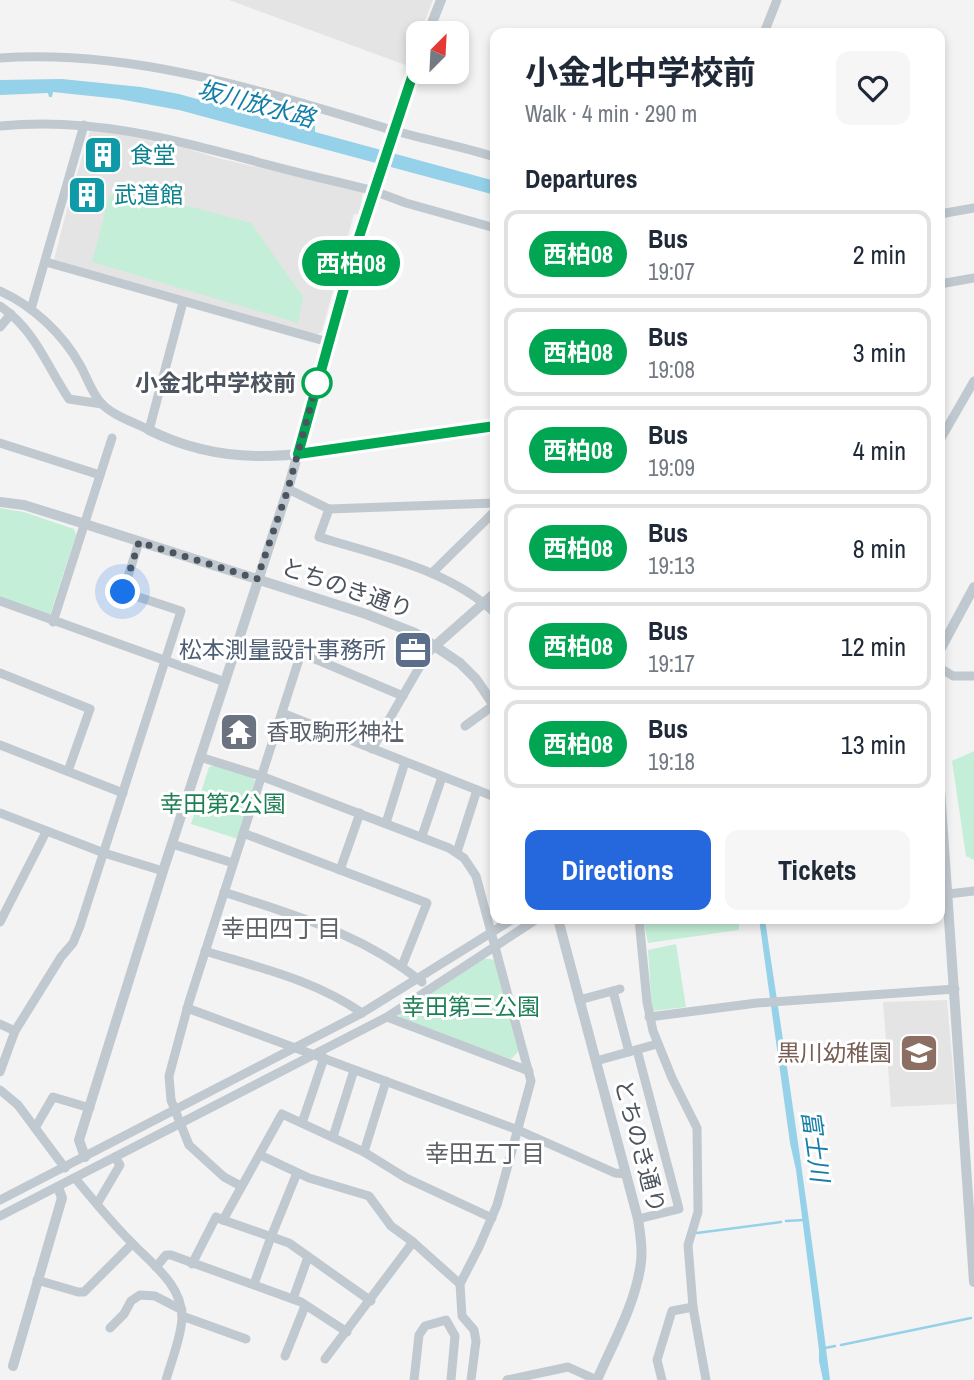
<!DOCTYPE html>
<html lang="en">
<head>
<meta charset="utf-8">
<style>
	body { margin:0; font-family:"Archivo Narrow","Noto Sans JP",sans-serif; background:#f6f6f7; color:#1f2937; height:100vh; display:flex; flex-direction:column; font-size:26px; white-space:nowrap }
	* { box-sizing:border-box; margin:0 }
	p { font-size:23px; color:#747a83 }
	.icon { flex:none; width:38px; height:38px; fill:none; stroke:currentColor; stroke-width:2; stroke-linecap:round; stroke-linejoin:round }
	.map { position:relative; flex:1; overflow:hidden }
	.details { position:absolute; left:490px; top:28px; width:455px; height:896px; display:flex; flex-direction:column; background:#fff; border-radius:14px; box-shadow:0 4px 10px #0003 }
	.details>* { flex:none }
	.badge { padding:0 14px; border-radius:23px; font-size:24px; line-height:46px }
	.needle { width:46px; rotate:24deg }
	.tools { position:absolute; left:406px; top:21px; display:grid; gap:14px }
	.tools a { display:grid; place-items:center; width:63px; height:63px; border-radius:14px; background:#fff; box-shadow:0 4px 10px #0003; font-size:35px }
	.you { position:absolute; width:35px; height:35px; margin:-18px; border:5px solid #fff; border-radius:50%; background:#1a73e8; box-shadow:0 0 0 10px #1a73e833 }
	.map>.badge { position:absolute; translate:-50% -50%; box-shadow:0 0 0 4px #fff }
	h2 { padding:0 35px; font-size:26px; line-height:63px }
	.round { display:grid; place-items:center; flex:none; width:74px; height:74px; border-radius:14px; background:#f6f6f7 }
	.summary { display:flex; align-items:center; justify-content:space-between; height:119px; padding:0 35px }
	h1 { font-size:33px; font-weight:700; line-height:52px }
	.button { display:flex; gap:14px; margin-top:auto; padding:14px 35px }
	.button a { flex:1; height:80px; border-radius:14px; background:#2567dc; color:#fff; font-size:28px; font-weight:700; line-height:80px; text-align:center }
	.button a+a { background:#f6f6f7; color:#1f2937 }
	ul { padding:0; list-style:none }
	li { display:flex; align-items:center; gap:21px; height:88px; margin:0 14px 10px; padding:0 21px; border:4px solid #e0e1e3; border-radius:14px }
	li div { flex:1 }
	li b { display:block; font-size:26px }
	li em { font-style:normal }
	li .badge { min-width:77px; font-weight:700; text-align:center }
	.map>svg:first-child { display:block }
</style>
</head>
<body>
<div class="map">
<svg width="974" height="1380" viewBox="0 0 974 1380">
	<rect width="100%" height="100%" fill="#f4f3f3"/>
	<g fill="#e5e4e4">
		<polygon points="229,0 433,0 420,33 418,33 408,66"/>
		<polygon points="90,131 119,134 181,147 218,158 363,192 359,214 354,214 322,331 317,335 54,260 70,197"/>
		<polygon points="947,1000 956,1104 891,1107 883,1002"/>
	</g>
	<g fill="#c5eed8">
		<polygon points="122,188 251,223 303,297 298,323 92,262 109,197"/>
		<polygon points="0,508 24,512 74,529 76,535 50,615 0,598"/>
		<polygon points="974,751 974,860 966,856 952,761"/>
		<polygon points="215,765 251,776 255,781 238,839 191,824 209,767"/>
		<polygon points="643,919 739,919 739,930 648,943"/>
		<polygon points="676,944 686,1007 652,1011 648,950"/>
		<polygon points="483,958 495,960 519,1051 511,1059 401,1019 398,1014"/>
	</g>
	<g fill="#95d1e8">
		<polygon points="62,79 141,87 179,94 308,130 312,125 315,126 315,132 495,181 495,195 179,110 119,99 53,92 52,97 49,97 48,93 0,95 0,80"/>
		<path d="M 759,919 L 765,919 L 769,947 C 791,1091 812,1236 830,1380 L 823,1380 L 819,1361 L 819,1350 L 796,1170 L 790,1143 Z"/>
	</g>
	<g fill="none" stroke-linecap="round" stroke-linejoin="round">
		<g stroke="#95d1e8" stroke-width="2.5">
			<polyline points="786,1221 804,1220"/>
			<polyline points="697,1233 781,1222"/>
			<polyline points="841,1345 971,1318"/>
			<polyline points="825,1348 835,1346"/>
		</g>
		<g stroke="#c1c9d0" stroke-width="9">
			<polyline points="764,33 777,0"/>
			<path d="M 0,58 C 135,49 265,92 392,130 C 426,140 461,146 495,157"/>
			<path d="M 0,126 C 90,117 168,138 254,161 C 294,172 334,181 374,191 L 406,203 L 495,228"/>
			<polyline points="940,214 974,208"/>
			<polyline points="46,262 328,342"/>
			<polyline points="940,284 974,278"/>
			<path d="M 0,291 C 32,305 63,334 80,365 C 87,377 91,392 101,403 C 113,416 134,422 149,430 L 183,302"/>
			<path d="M 0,306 C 36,331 46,365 69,399 L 102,404"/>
			<polyline points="31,309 84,125"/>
			<polyline points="0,327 11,314"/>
			<polyline points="940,440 974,381"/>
			<polyline points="0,443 100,475"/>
			<polyline points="288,489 329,509 495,503"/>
			<path d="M 329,509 L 319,537 C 380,556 448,569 495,613"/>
			<polyline points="432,573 495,511"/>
			<polyline points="0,601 225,682"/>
			<polyline points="53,622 112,438"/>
			<polyline points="940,668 953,676 974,676"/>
			<polyline points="0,673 90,709 68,771"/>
			<polyline points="282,713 495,797"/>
			<polyline points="465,726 494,705"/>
			<polyline points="0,745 123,793"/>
			<polyline points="372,749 427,654 436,645"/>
			<polyline points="200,757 261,776 449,848 464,858 476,876 531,1081 497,1205 479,1247 460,1284 462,1316 474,1330 476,1341 471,1380"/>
			<polyline points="0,813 104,853 163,871"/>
			<polyline points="386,823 405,762"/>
			<polyline points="243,833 427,903 402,966"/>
			<polyline points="422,836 442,777"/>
			<polyline points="172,844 233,863"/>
			<polyline points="457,852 477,790"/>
			<polyline points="340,870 360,813"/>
			<path d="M 224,892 C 296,916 361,933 422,982"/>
			<polyline points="948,894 974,891"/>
			<polyline points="639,919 647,1002 653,1031 672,1078 697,1128 698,1212 688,1245 693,1307 706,1380"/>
			<polyline points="0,922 46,832"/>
			<path d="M 205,951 C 260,968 315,980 362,1013"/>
			<polyline points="613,991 629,1052"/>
			<polyline points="579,1000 620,989"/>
			<polyline points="187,1008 518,1130 615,1173 625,1174"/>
			<polyline points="387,1017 529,1071"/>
			<polyline points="649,1017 757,1003 955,989"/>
			<polyline points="0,1024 15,1031"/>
			<polyline points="637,1050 679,1209 638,1219"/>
			<polyline points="596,1061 657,1044"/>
			<polyline points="0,1072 15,1031 61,957 73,943 80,926 181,611 123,592 139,542"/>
			<polyline points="0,1090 18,1105 65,1168"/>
			<polyline points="302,1123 324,1058"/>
			<polyline points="35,1128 53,1097 90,1108"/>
			<polyline points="333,1137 354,1070"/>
			<polyline points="364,1152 386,1081"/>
			<polyline points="260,1155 309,1178 369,1196 391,1226 413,1242"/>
			<path d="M 75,1178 C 93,1200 112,1223 132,1243 C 152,1264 182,1285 182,1317 C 182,1335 171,1362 166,1380"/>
			<polyline points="241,1186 224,1177 189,1145 171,1100 169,1076 189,1002 301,653 403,696"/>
			<polyline points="0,1200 362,1013 513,919"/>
			<polyline points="97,1204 120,1165 115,1157"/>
			<polyline points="0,1216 387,1017 537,919"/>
			<polyline points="223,1220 289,1243 371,1301"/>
			<polyline points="192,1264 216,1217 223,1220 282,1114 364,1152 406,1178 492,1218"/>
			<polyline points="156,1267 166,1255 171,1255 301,1302 347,1332"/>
			<polyline points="37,1280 78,1292 84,1292 132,1244"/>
			<polyline points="254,1284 271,1237 297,1173"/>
			<polyline points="293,1299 308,1257"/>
			<polyline points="182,1316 246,1339"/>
			<polyline points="110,1328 124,1314 131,1301 140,1295 155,1296 182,1310"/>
			<polyline points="285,1356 305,1306"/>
			<polyline points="325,1359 413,1242 460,1284"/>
			<polyline points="414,1380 419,1335 425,1326 446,1320 455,1336 451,1380"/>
			<polyline points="507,1380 568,1367 597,1380"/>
			<polyline points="662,1380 657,1360 672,1311 693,1307"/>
		</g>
		<g stroke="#c1c9d0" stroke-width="10">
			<polyline points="428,33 441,0"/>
			<path d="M 149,430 C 235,473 310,453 400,439 C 432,434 464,432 495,426"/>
			<polyline points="0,502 24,505 85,524 366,614 415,633 460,663 476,679 495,707"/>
			<polyline points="436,645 495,593"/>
			<polyline points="940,650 974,587"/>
			<polyline points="940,789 974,1282"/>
			<path d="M 558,919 L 638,1219 C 640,1233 643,1248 641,1262 C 636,1303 613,1343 597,1380"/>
			<polyline points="85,1157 79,1140 163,871 288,489 354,252 418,59"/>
			<polyline points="13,1366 62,1198 58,1187"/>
		</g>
	</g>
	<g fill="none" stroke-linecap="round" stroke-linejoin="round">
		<g stroke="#fff" stroke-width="16">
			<polyline id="line" points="418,59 354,252 298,454 495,426"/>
		</g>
		<use href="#line" stroke="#00a651" stroke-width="10"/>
		<polyline stroke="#4b545f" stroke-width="7" stroke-dasharray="0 12.6" points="123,592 139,542 257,579 288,489 317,383"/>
	</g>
	<defs>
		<g id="building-square" transform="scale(2.0125)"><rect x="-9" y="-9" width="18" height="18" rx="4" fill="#0f9aa8" stroke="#fff"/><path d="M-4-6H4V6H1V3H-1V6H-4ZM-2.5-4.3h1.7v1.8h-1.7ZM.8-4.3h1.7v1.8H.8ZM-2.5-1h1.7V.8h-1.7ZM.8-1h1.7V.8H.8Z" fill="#fff"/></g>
		<g id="office-square" transform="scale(2.0125)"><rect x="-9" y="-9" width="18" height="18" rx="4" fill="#5c6f8a" stroke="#fff"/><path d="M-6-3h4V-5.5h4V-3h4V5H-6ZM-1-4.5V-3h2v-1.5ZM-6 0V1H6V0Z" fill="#fff"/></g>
		<g id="temple-square" transform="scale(2.0125)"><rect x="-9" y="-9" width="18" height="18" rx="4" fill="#6b7280" stroke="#fff"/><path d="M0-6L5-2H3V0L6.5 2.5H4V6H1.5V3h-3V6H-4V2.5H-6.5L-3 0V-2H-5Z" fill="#fff"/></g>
		<g id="school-square" transform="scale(2.0125)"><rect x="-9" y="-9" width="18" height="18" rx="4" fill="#8d6e63" stroke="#fff"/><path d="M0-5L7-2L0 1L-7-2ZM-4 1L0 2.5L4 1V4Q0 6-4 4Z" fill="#fff"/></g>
	</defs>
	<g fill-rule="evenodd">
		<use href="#building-square" x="103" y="155"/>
		<use href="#building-square" x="87" y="195"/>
		<use href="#office-square" x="413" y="650"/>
		<use href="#temple-square" x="239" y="732"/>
		<use href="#school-square" x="919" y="1053"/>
	</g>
	<circle fill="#fff" stroke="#00a651" stroke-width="3.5" cx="317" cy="383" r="14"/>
	<g text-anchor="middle" stroke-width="6" stroke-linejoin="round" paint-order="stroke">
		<g font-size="23" fill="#0d838f" stroke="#fff" text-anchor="start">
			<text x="130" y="163">食堂</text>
			<text x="114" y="203">武道館</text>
		</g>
		<g font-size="23" font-weight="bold" fill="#4b545f" stroke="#fff" text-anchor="end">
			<text x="296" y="391">小金北中学校前</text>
		</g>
		<g font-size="23" fill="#4b545f" stroke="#fff">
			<text transform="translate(347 588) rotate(19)" y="8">とちのき通り</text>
			<text transform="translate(640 1146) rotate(75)" y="8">とちのき通り</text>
		</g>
		<g font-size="23" fill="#4e5e75" stroke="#fff" text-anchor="end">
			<text x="386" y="658">松本測量設計事務所</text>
		</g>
		<g font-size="23" fill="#5b616d" stroke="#fff" text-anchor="start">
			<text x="266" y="740">香取駒形神社</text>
		</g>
		<g font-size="23" fill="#1d7f55" stroke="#fff">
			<text x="223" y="812">幸田第2公園</text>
			<text x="471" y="1015">幸田第三公園</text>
		</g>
		<g font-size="23" fill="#785e54" stroke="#fff" text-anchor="end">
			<text x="892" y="1061">黒川幼稚園</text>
		</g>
		<g font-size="24" font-style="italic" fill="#157ea8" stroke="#fff">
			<text transform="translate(256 104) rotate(15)" y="8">坂川放水路</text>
			<text transform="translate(815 1146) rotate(82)" y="8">富士川</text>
		</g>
		<g font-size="24" fill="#5f6267" stroke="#fff">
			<text x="281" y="937">幸田四丁目</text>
			<text x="485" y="1162">幸田五丁目</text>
		</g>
	</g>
</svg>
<div class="tools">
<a><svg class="needle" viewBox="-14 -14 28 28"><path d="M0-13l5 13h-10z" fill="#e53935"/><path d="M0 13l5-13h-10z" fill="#747a83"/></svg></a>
</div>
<div class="you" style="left:123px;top:592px"></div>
<b class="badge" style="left:351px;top:263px;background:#00a651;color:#fff">西柏08</b>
<section class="details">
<div class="summary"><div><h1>小金北中学校前</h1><p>Walk · 4 min · 290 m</p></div><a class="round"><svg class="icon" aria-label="heart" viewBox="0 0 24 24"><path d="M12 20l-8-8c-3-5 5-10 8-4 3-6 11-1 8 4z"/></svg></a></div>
<h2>Departures</h2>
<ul>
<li><span class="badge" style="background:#00a651;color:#fff">西柏08</span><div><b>Bus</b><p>19:07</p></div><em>2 min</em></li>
<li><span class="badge" style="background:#00a651;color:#fff">西柏08</span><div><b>Bus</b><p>19:08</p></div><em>3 min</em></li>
<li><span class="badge" style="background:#00a651;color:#fff">西柏08</span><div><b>Bus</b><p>19:09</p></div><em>4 min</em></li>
<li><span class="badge" style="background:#00a651;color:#fff">西柏08</span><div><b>Bus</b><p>19:13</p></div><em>8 min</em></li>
<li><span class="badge" style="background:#00a651;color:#fff">西柏08</span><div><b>Bus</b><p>19:17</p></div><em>12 min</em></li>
<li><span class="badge" style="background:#00a651;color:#fff">西柏08</span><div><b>Bus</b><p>19:18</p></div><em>13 min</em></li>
</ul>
<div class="button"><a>Directions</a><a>Tickets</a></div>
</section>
</div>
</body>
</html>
